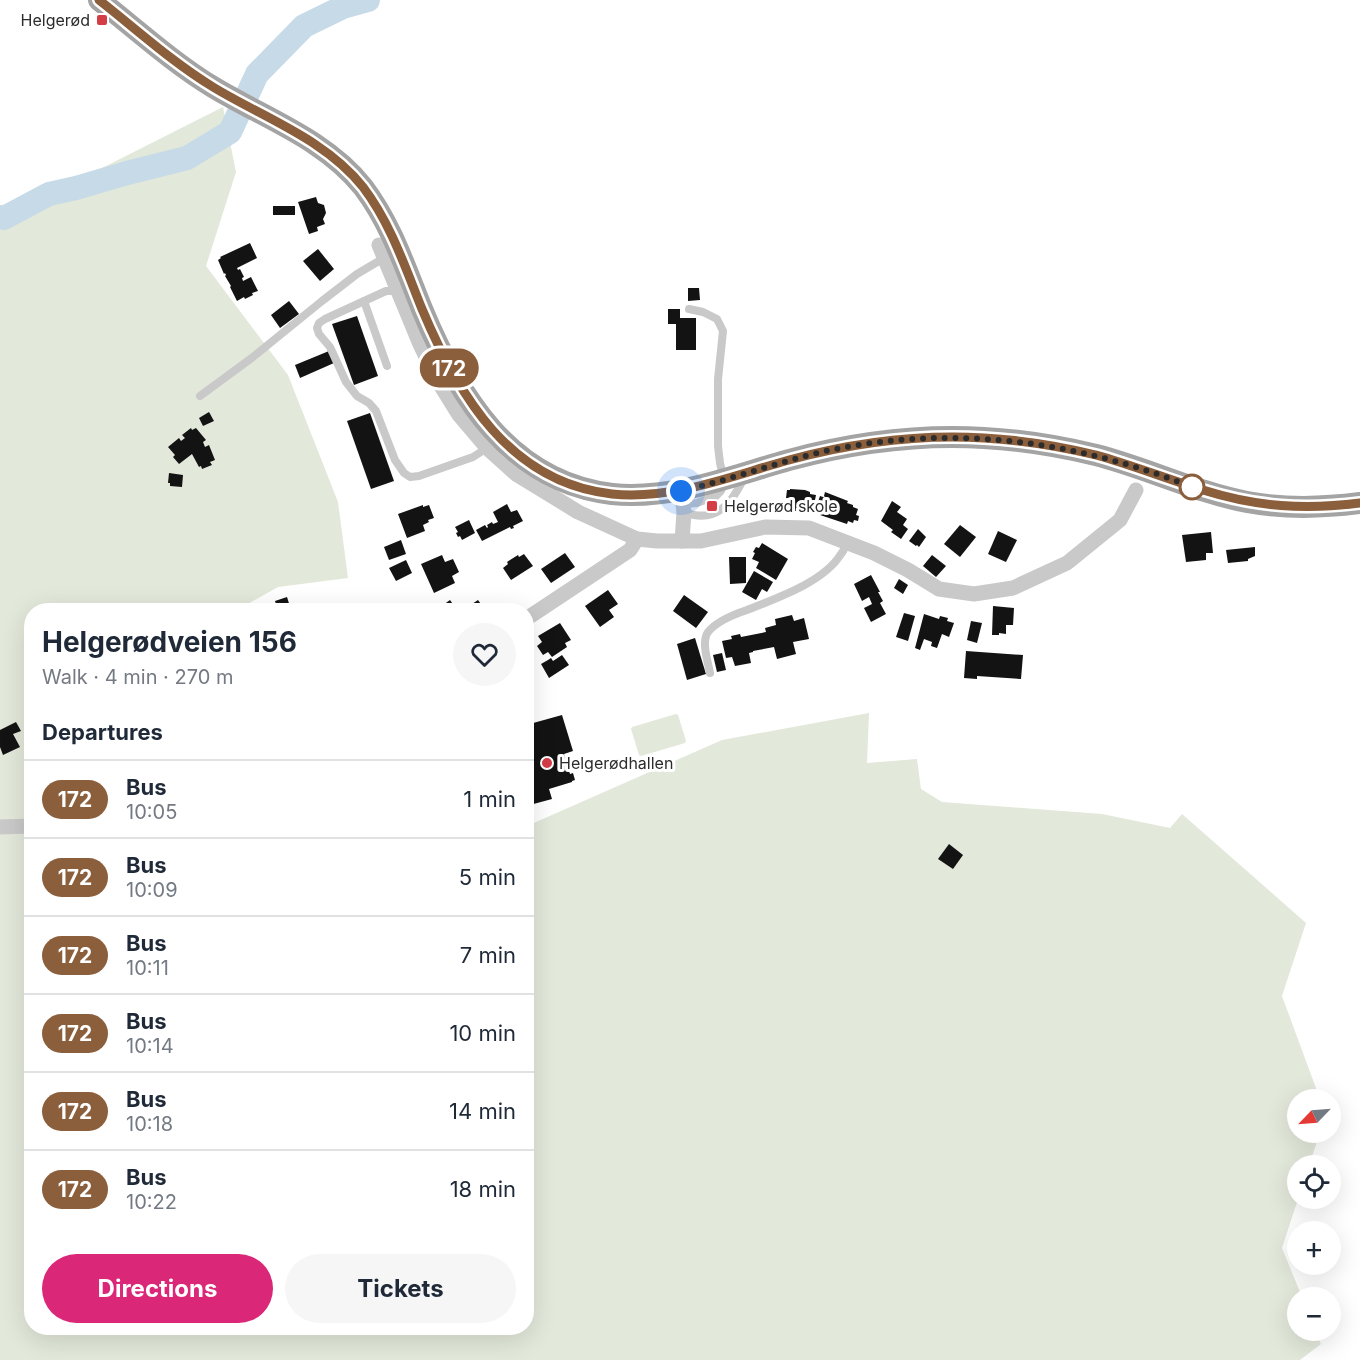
<!DOCTYPE html>
<html lang="en">
<head>
<meta charset="utf-8">
<style>
	body { margin:0; font-family:Inter,sans-serif; background:#f6f6f7; color:#1f2937; height:100vh; display:flex; flex-direction:column; font-size:22px; white-space:nowrap }
	* { box-sizing:border-box; margin:0 }
	p { font-size:20px; color:#747a83 }
	.icon { flex:none; width:33px; height:33px; fill:none; stroke:currentColor; stroke-width:2; stroke-linecap:round; stroke-linejoin:round }
	.map { position:relative; flex:1; overflow:hidden }
	.drawer { position:absolute; left:24px; top:603px; width:510px; height:732px; display:flex; flex-direction:column; background:#fff; border-radius:24px; box-shadow:0 6px 24px #0002 }
	.drawer>* { flex:none }
	.badge { padding:0 12px; border-radius:20px; font-size:21px; line-height:39px }
	.needle { width:39px; rotate:245deg }
	.tools { position:absolute; left:1287px; top:1089px; display:grid; gap:12px }
	.tools a { display:grid; place-items:center; width:54px; height:54px; border-radius:50%; background:#fff; box-shadow:0 6px 24px #0002; font-size:30px }
	.you { position:absolute; width:30px; height:30px; margin:-15px; border:4px solid #fff; border-radius:50%; background:#1a73e8; box-shadow:0 0 0 9px #1a73e833 }
	.map>.badge { position:absolute; translate:-50% -50%; box-shadow:0 0 0 3px #fff }
	h2 { padding:0 18px; font-size:22px; line-height:54px }
	.round { display:grid; place-items:center; flex:none; width:63px; height:63px; border-radius:32px; background:#f6f6f7 }
	.overview { display:flex; align-items:center; justify-content:space-between; height:102px; padding:0 18px }
	h1 { font-size:28px; font-weight:700; line-height:45px }
	.action { display:flex; gap:12px; margin-top:auto; padding:12px 18px }
	.action a { flex:1; height:69px; border-radius:36px; background:#db2777; color:#fff; font-size:24px; font-weight:700; line-height:69px; text-align:center }
	.action a+a { background:#f6f6f7; color:#1f2937 }
	ul { padding:0; list-style:none }
	li { display:flex; align-items:center; gap:18px; height:78px; padding:0 18px; border-top:2px solid #e0e1e3 }
	li div { flex:1 }
	li b { display:block; font-size:22px }
	li em { font-style:normal }
	li .badge { min-width:66px; font-weight:700; text-align:center }
	.map>svg:first-child { display:block }
</style>
</head>
<body>
<div class="map">
<svg width="1360" height="1360" viewBox="0 0 1360 1360">
	<rect width="100%" height="100%" fill="#fff"/>
	<g fill="#e2e8da">
		<polygon points="223,107 236,172 206,266 288,375 338,502 348,578 278,587 237,610 32,610 32,1328 526,1328 527,826 722,740 869,713 867,763 917,759 921,789 942,802 1102,814 1170,828 1182,814 1306,923 1282,996 1320,1099 1298,1100 1298,1132 1320,1133 1309,1165 1298,1166 1298,1199 1282,1248 1302,1297 1298,1298 1298,1330 1315,1331 1321,1344 1300,1360 0,1360 0,215 5,217"/>
		<polygon points="676,714 678,715 686,741 685,743 641,756 639,755 631,729 632,727"/>
	</g>
	<g fill="none" stroke-linecap="round" stroke-linejoin="round">
		<polyline stroke="#c7dae7" stroke-width="24" points="0,217 4,218 49,194 76,188 127,173 187,158 230,132 257,74 304,26 343,7 368,0"/>
	</g>
	<g fill="#131313">
		<polygon points="316,197 318,203 324,205 326,213 323,219 325,224 317,227 318,231 309,234 298,202"/>
		<rect x="273" y="206" width="22" height="9"/>
		<polygon points="250,243 257,258 237,268 238,270 240,269 244,277 242,278 243,281 251,277 258,291 252,293 253,295 245,299 244,297 237,301 230,287 231,286 225,276 226,275 225,273 224,274 218,260 221,258 220,257"/>
		<polygon points="318,249 334,269 320,281 303,261"/>
		<polygon points="688,288 699,288 700,300 688,301"/>
		<polygon points="289,301 299,314 280,328 271,315"/>
		<polygon points="668,309 680,309 680,318 696,318 696,350 676,350 676,324 668,324"/>
		<polygon points="357,316 378,376 354,385 332,324"/>
		<polygon points="329,351 334,363 300,378 295,365"/>
		<polygon points="209,412 214,421 203,426 199,418"/>
		<polygon points="370,413 394,481 371,489 347,421"/>
		<polygon points="191,428 192,430 196,428 206,440 203,442 205,447 209,445 215,460 210,462 212,465 202,469 201,466 199,467 192,454 179,464 173,457 175,455 168,447 179,438 181,441 185,438 182,435"/>
		<polygon points="169,473 183,475 182,487 170,486 170,483 168,483"/>
		<polygon points="790,489 805,490 810,492 810,494 816,495 813,510 807,509 807,512 787,510 789,498 786,498 787,490 790,490"/>
		<polygon points="825,492 848,501 847,503 853,505 853,507 858,509 856,515 859,516 858,521 854,520 853,523 848,521 847,524 820,515 821,512 815,511 820,496 826,498 824,496"/>
		<polygon points="892,501 901,507 897,512 907,519 903,525 908,529 901,539 891,532 893,530 881,521"/>
		<polygon points="507,504 511,512 517,510 523,521 513,526 514,528 511,529 510,527 482,541 476,530 485,525 487,528 488,527 487,525 492,522 493,524 498,522 493,512"/>
		<polygon points="423,505 423,507 429,505 434,518 428,520 429,522 423,525 425,531 407,538 398,514"/>
		<polygon points="469,520 475,533 462,540 460,536 458,537 456,533 458,532 455,527"/>
		<polygon points="960,525 976,537 960,557 944,544"/>
		<polygon points="918,529 926,537 919,547 917,545 916,546 909,541"/>
		<polygon points="998,531 1017,540 1006,562 988,554"/>
		<polygon points="1211,532 1213,553 1206,553 1206,560 1186,562 1182,535"/>
		<polygon points="401,540 406,554 389,560 384,547"/>
		<polygon points="762,543 788,559 776,580 756,568 759,562 752,559 755,553 753,552 756,547 759,548"/>
		<polygon points="1255,547 1255,556 1248,559 1248,561 1228,563 1226,550"/>
		<polygon points="565,553 575,567 551,583 541,569"/>
		<polygon points="524,554 533,566 511,580 503,568 508,564 507,562 518,555 519,557"/>
		<polygon points="442,555 445,562 453,559 459,572 452,576 455,583 434,593 421,564"/>
		<polygon points="932,555 946,566 936,577 923,566"/>
		<polygon points="729,557 746,557 746,583 730,584"/>
		<polygon points="406,560 412,573 396,581 389,568"/>
		<polygon points="754,571 773,582 767,592 762,589 756,600 742,592"/>
		<polygon points="871,575 880,592 878,592 883,601 880,603 886,614 871,622 864,608 872,604 869,597 862,601 854,584"/>
		<polygon points="899,579 908,585 903,594 894,588"/>
		<polygon points="608,590 618,604 609,610 614,617 600,627 585,606"/>
		<polygon points="684,595 708,612 696,628 673,611"/>
		<polygon points="287,597 291,610 278,610 275,601"/>
		<polygon points="450,600 457,610 440,610 439,608"/>
		<polygon points="478,600 483,607 486,604 491,610 463,610"/>
		<polygon points="993,606 1014,608 1013,625 1006,625 1006,634 999,633 999,635 992,635"/>
		<polygon points="904,613 915,616 908,641 896,637"/>
		<polygon points="924,614 939,619 940,616 948,618 947,621 954,623 949,637 942,634 937,648 931,646 932,642 924,639 920,650 915,648"/>
		<polygon points="792,615 794,621 804,618 809,639 793,642 796,654 777,659 774,647 753,651 753,652 749,653 751,663 735,666 732,657 726,658 722,641 732,639 731,636 740,634 741,637 766,632 765,628 776,625 775,619"/>
		<polygon points="971,621 982,623 977,643 967,640"/>
		<polygon points="560,623 571,640 565,643 567,647 552,657 548,652 543,655 537,646 542,642 538,636"/>
		<polygon points="695,638 706,674 687,680 677,644"/>
		<polygon points="966,651 1023,655 1021,679 977,676 977,679 964,678"/>
		<polygon points="722,653 726,670 717,672 713,655"/>
		<polygon points="562,655 569,665 549,678 541,664 548,660 551,658 553,661"/>
		<polygon points="562,715 573,751 564,754 570,774 573,773 575,780 572,781 572,782 549,789 552,799 526,806 526,725"/>
		<polygon points="16,722 21,731 13,734 20,747 3,755 0,747 0,730"/>
		<polygon points="949,844 963,855 953,869 938,859"/>
	</g>
	<g fill="none" stroke-linecap="round" stroke-linejoin="round">
		<g stroke="#c9c9c9" stroke-width="8">
			<polyline points="398,291 386,291 325,319 319,323 317,328 319,334 330,347 346,382 357,396 369,403 376,411 395,460 404,473 410,477 419,476 473,457 487,448"/>
			<polyline points="364,301 387,366"/>
			<polyline points="200,396 253,357 322,301 357,274 384,258"/>
			<polyline points="683,504 697,503 716,496 721,491 724,480 720,463 718,446 718,379 723,331 717,319 703,312 689,309"/>
			<path d="M 684,512 C 715,524 731,505 744,478"/>
			<path d="M 710,673 C 708,662 701,642 708,632 C 716,622 735,614 747,610 C 777,598 824,582 841,554 C 844,551 845,546 847,542"/>
		</g>
		<g stroke="#c9c9c9" stroke-width="15">
			<polyline points="379,245 419,342 436,378 459,415 487,448 516,474 578,512 637,539 657,541 701,541 765,527 809,528 874,553 908,570 939,589 974,594 1013,588 1067,563 1120,520 1136,490"/>
			<polyline points="681,491 684,512 682,541"/>
			<polyline points="526,619 630,550 637,539"/>
			<polyline points="0,827 32,826"/>
		</g>
		<path stroke="#a4a4a4" stroke-width="22" d="M 99,0 C 136,29 172,62 213,87 C 264,118 325,139 363,187 C 391,224 405,267 422,309 C 458,396 510,482 612,494 C 674,500 731,476 789,460 C 852,443 918,434 984,438 C 1021,440 1059,446 1096,455 C 1147,468 1195,492 1247,502 C 1285,509 1322,508 1360,503"/>
	</g>
	<g fill="none" stroke-linecap="round" stroke-linejoin="round">
		<g stroke="#fff" stroke-width="14">
			<path id="line" d="M 99,0 C 136,29 172,62 213,87 C 264,118 325,139 363,187 C 391,224 405,267 422,309 C 458,395 510,483 612,494 C 674,500 731,476 789,460 C 852,443 918,434 984,438 C 1021,440 1059,446 1096,455 C 1132,465 1167,479 1203,490 C 1257,507 1305,510 1360,503"/>
		</g>
		<use href="#line" stroke="#8b5e3c" stroke-width="9"/>
		<path stroke="#2c2c2c" stroke-width="6" stroke-dasharray="0 10.8" d="M 681,491 C 730,480 777,462 826,451 C 951,424 1074,440 1192,487"/>
	</g>
	<g fill="#d43c46" stroke="#fff" stroke-width="2">
		<rect x="96" y="14" width="12" height="12" rx="3"/>
		<rect x="706" y="500" width="12" height="12" rx="3"/>
		<circle cx="547" cy="763" r="6"/>
	</g>
	<circle fill="#fff" stroke="#8b5e3c" stroke-width="3" cx="1192" cy="487" r="12"/>
	<g text-anchor="middle" stroke-width="6" stroke-linejoin="round" paint-order="stroke">
		<g font-size="16" fill="#2c2c2c" stroke="#fff" text-anchor="start">
			<text x="90" y="26" text-anchor="end">Helgerød</text>
			<text x="724" y="512">Helgerød skole</text>
			<text x="559" y="769">Helgerødhallen</text>
		</g>
	</g>
</svg>
<div class="tools">
<a><svg class="needle" viewBox="-14 -14 28 28"><path d="M0-13l5 13h-10z" fill="#e53935"/><path d="M0 13l5-13h-10z" fill="#747a83"/></svg></a>
<a><svg class="icon" aria-label="locate" viewBox="0 0 24 24"><circle cx="12" cy="12" r="6"/><path d="M12 2v4M12 18v4M2 12h4M18 12h4"/></svg></a>
<a>+</a>
<a>−</a>
</div>
<div class="you" style="left:681px;top:491px"></div>
<b class="badge" style="left:449px;top:368px;background:#8b5e3c;color:#fff">172</b>
<section class="drawer">
<div class="overview"><div><h1>Helgerødveien 156</h1><p>Walk · 4 min · 270 m</p></div><a class="round"><svg class="icon" aria-label="heart" viewBox="0 0 24 24"><path d="M12 20l-8-8c-3-5 5-10 8-4 3-6 11-1 8 4z"/></svg></a></div>
<h2>Departures</h2>
<ul>
<li><span class="badge" style="background:#8b5e3c;color:#fff">172</span><div><b>Bus</b><p>10:05</p></div><em>1 min</em></li>
<li><span class="badge" style="background:#8b5e3c;color:#fff">172</span><div><b>Bus</b><p>10:09</p></div><em>5 min</em></li>
<li><span class="badge" style="background:#8b5e3c;color:#fff">172</span><div><b>Bus</b><p>10:11</p></div><em>7 min</em></li>
<li><span class="badge" style="background:#8b5e3c;color:#fff">172</span><div><b>Bus</b><p>10:14</p></div><em>10 min</em></li>
<li><span class="badge" style="background:#8b5e3c;color:#fff">172</span><div><b>Bus</b><p>10:18</p></div><em>14 min</em></li>
<li><span class="badge" style="background:#8b5e3c;color:#fff">172</span><div><b>Bus</b><p>10:22</p></div><em>18 min</em></li>
</ul>
<div class="action"><a>Directions</a><a>Tickets</a></div>
</section>
</div>
</body>
</html>
